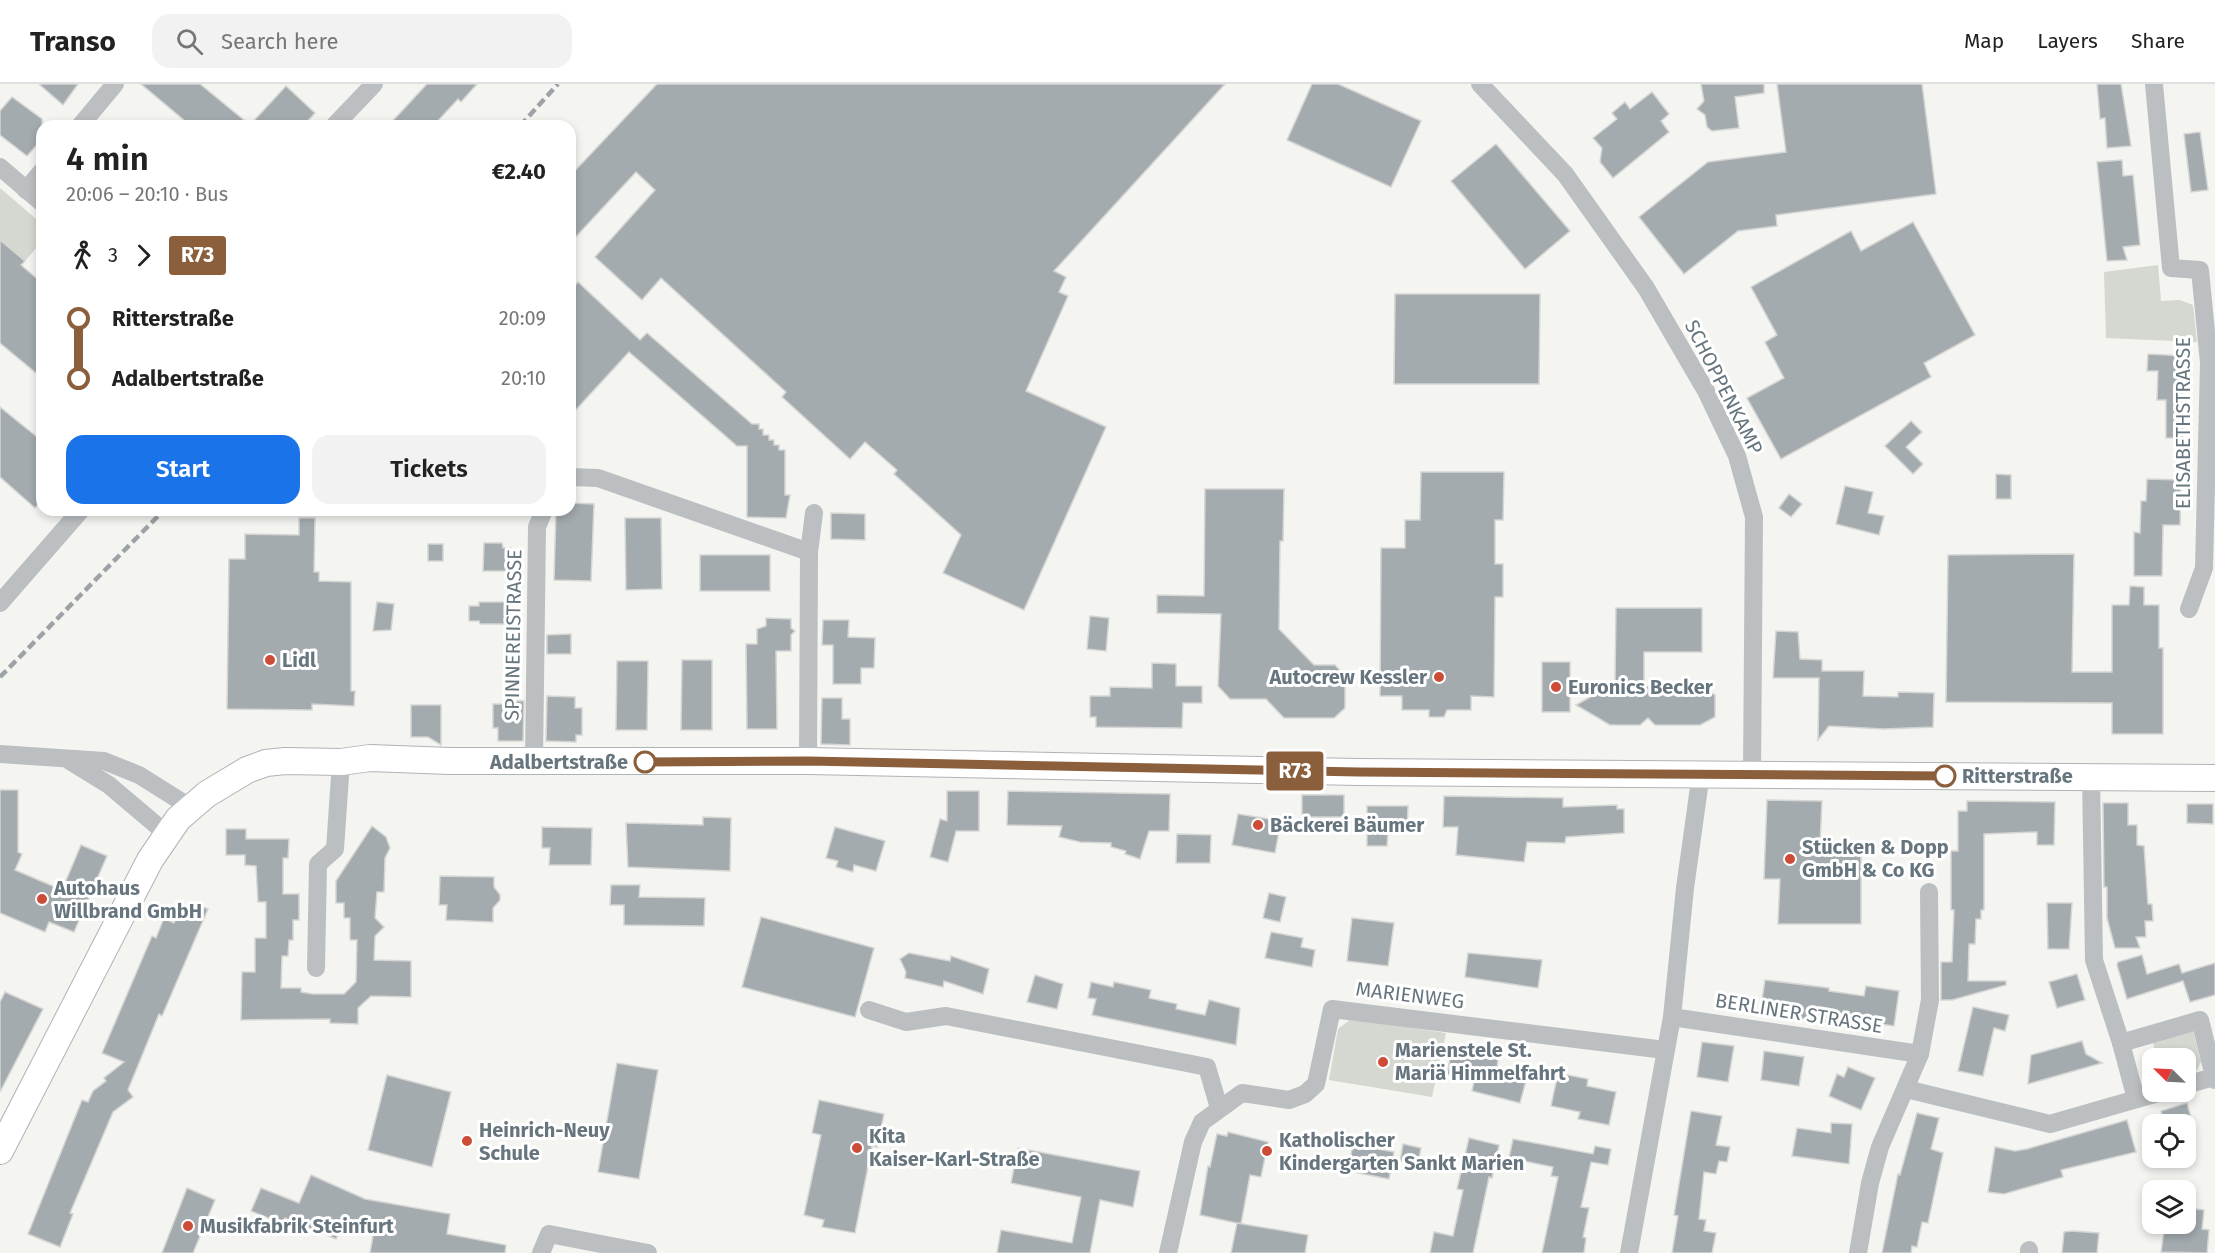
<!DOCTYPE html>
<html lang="en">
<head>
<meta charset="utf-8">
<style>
	body { margin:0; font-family:"Fira Sans",sans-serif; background:#f2f2f2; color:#222; height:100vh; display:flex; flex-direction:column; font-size:22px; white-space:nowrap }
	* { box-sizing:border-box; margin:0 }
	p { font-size:20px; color:#767676 }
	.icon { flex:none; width:33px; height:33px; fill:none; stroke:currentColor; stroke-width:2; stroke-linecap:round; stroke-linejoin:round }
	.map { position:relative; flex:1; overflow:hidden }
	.side { position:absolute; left:36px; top:36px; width:540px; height:396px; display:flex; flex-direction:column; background:#fff; border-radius:18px; box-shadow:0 3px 9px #0003 }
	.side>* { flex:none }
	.badge { padding:0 12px; border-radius:4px; font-size:21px; line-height:39px }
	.needle { width:39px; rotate:294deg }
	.tools { position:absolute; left:2142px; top:964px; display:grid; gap:12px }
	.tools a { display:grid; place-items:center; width:54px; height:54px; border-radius:12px; background:#fff; box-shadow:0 3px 9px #0003; font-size:30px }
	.map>.badge { position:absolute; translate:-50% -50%; box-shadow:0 0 0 3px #fff }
	.legs { display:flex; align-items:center; gap:9px; height:66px; padding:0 30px; font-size:20px }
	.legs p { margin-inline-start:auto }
	.headline { display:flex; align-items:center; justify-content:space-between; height:102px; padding:0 30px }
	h1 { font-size:33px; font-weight:600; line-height:45px }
	.action { display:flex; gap:12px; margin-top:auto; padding:12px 30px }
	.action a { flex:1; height:69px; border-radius:18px; background:#1a73e8; color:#fff; font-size:24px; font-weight:600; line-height:69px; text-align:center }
	.action a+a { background:#f2f2f2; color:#222 }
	ul { padding:0 30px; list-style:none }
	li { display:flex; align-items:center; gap:21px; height:60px; font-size:22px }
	li i { display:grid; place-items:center; width:9px; height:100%; margin:0 8px; background:currentColor }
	li i::after { content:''; width:15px; height:15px; margin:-8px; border:4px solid; border-radius:50%; background:#fff }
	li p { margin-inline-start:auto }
	li:first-child i { background:linear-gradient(#0000 50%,currentColor 0) }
	li:last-child i { background:linear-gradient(currentColor 50%,#0000 0) }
	header { display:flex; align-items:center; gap:36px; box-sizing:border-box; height:84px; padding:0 30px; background:#fff; border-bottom:2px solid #e0e0e0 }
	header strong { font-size:28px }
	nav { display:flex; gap:33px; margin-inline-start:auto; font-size:21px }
	.search { width:420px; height:54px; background:#f2f2f2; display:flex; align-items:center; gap:15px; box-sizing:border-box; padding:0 21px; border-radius:18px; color:#767676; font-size:22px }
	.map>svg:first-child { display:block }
</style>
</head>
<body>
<header>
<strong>Transo</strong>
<div class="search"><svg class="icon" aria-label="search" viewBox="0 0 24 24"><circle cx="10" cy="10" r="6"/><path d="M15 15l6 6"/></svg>Search here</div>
<nav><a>Map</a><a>Layers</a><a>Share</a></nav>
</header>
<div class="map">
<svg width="2215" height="1169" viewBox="0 0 2215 1169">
	<rect width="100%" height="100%" fill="#f4f4f1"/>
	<g fill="#d4d8d0">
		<polygon points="0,104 42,140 42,157 25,177 0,156"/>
		<polygon points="2158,181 2161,217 2180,216 2193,221 2197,258 2106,254 2104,188"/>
		<polygon points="1351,935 1446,949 1432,1013 1329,996 1338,945"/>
		<polygon points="2193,947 2201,978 2197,986 2186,990 2186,975 2157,975 2152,955"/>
	</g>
	<g fill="#a3abaf" stroke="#d5d5d3" stroke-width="1.5">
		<polygon points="39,0 78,0 63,21"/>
		<polygon points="141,0 200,0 250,41 286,2 315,29 303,42 191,42"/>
		<polygon points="427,0 477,0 461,18 458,15 433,42 388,42"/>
		<polygon points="657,0 1225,0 1054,187 1066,193 1059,208 1068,212 1026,307 1106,343 1024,526 943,489 961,451 894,390 897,386 865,358 850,375 782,313 786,308 661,194 642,216 595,173 655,106 636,88 570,159 570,92"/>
		<polygon points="1312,0 1338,0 1421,37 1391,103 1287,56"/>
		<polygon points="1701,0 1764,0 1764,9 1735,13 1739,44 1712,47 1707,43 1705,31 1697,25 1704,17"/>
		<polygon points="1777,0 1922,0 1936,110 1776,131 1777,142 1738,147 1684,190 1639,133 1708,78 1786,68"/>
		<polygon points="2097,0 2121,0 2131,62 2107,64 2105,34 2100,35"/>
		<polygon points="1652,8 1669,30 1661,37 1669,48 1613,94 1600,78 1602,64 1593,54 1617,35 1612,29 1625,18 1630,25"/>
		<polygon points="12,13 42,35 42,55 27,72 0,51 0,27"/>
		<polygon points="2200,48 2208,106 2191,108 2184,50"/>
		<polygon points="1496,60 1570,147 1525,185 1451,97"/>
		<polygon points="2122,76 2123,92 2133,91 2140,161 2123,163 2127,176 2107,177 2097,78"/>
		<polygon points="1913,138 1975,251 1924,279 1931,293 1781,375 1747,314 1784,294 1765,258 1777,251 1751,203 1851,147 1861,167"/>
		<polygon points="0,156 25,177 21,181 42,199 42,294 0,259"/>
		<polygon points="578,198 640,256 647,249 752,340 759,340 759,345 763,345 763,351 769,351 769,356 774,356 774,361 779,361 779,366 785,366 785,411 790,411 786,434 747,433 747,362 737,362 629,268 570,332 570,207"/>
		<polygon points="1395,210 1540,210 1539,300 1394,300"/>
		<polygon points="2148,270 2185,272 2183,354 2166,354 2166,316 2157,316 2158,287 2147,287"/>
		<polygon points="0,323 42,357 42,415 35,424 0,393"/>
		<polygon points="1911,337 1922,348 1906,363 1923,380 1913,390 1885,362"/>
		<polygon points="1421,388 1504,388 1503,436 1495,436 1495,480 1503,480 1503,513 1495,513 1494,613 1471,612 1471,626 1447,626 1444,633 1429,633 1429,626 1402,626 1402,612 1380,612 1381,464 1405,464 1405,436 1420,436"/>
		<polygon points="1996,390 2011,391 2011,415 1996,415"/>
		<polygon points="2147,395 2181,396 2180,441 2163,441 2162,492 2134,492 2134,448 2140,449 2141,417 2146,417"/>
		<polygon points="1845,402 1873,408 1868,429 1884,432 1879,451 1836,440"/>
		<polygon points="1205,405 1284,405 1283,457 1280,457 1279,545 1314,581 1335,581 1345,592 1345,624 1334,634 1284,634 1266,615 1230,615 1218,602 1221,530 1157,529 1157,511 1204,512"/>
		<polygon points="1789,410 1802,420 1791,433 1779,424"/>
		<polygon points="570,419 594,420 591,497 554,496 556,426 570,426"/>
		<polygon points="831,429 865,430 865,456 831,455"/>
		<polygon points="299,434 315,434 314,488 319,488 319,497 351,498 351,607 355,607 354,622 312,620 312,626 227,625 229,475 245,475 245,450 299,451"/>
		<polygon points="625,434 661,434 662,505 626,506"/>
		<polygon points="484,459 502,459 503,464 511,464 511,487 483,487"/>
		<rect x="428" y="460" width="15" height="17"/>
		<polygon points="2074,470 2072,588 2112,588 2112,521 2129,521 2130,502 2144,503 2144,521 2159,521 2159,564 2163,564 2163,650 2112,650 2112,619 1946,618 1948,471"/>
		<rect x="700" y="471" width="70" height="36"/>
		<polygon points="377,518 394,520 391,546 373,547"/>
		<polygon points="479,518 511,518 511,540 480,540 479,537 469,537 469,522 479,522"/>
		<polygon points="1616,524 1702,524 1702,568 1644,568 1644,602 1682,605 1684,602 1700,602 1715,611 1715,633 1700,641 1655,641 1648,634 1640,641 1610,641 1576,621 1615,599"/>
		<polygon points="1090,532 1109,534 1106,567 1087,565"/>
		<polygon points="766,534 791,535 791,544 795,547 791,551 791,567 776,567 777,645 747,645 746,560 757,560 757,545 766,542"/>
		<polygon points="823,536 849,536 848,553 875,554 874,584 861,584 861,600 833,600 833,561 822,561"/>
		<polygon points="1776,547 1798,548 1800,575 1822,576 1822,587 1864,587 1863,612 1898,613 1898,608 1934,609 1933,643 1884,645 1829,642 1818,656 1819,594 1773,594"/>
		<polygon points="571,550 571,570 547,570 547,551"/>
		<polygon points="682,576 712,576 712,646 681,646"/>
		<polygon points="617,577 648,577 647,646 616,646"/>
		<rect x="1542" y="578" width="28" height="50"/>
		<polygon points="1152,579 1176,580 1176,602 1202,602 1202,619 1183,619 1182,644 1096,643 1096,633 1090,633 1090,612 1110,612 1110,603 1152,604"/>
		<polygon points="547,612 575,613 575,624 582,624 582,651 576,651 576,658 546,657"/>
		<polygon points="822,614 842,614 842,635 850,635 850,661 821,660"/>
		<polygon points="511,617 524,617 523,657 498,657 498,644 493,644 493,620 510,620"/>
		<polygon points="411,621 441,621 441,661 428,653 411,653"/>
		<polygon points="0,706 18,706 18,768 22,770 15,786 62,806 81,761 107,772 74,848 49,838 45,848 0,829"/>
		<polygon points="947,707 979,707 979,747 956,747 948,778 930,773 940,735 947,737"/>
		<polygon points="1008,707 1170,710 1169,747 1149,747 1140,775 1125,770 1126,767 1111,763 1111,759 1080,758 1059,753 1062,742 1007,741"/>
		<rect x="1302" y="711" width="42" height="22"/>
		<polygon points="1444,712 1563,714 1563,723 1617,721 1617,725 1624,725 1624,749 1566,753 1565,759 1527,758 1524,778 1456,771 1458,743 1443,743"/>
		<polygon points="1767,716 1822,717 1820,760 1861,760 1861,840 1778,840 1780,795 1764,795"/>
		<polygon points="1967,717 2055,718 2054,761 2037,761 2037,748 1984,750 1984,826 1981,826 1981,835 1976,835 1975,860 1969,860 1968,897 2006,897 2006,901 1952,916 1941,916 1941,878 1952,878 1954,826 1951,826 1951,767 1958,767 1958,727 1967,727"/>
		<polygon points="2103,719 2128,719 2128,741 2137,741 2137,761 2144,762 2148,820 2152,820 2153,837 2145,837 2146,853 2136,853 2140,864 2115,864 2107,834 2107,803 2104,803"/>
		<polygon points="2187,720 2213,720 2213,740 2187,739"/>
		<polygon points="1367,722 1408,722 1407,748 1388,748 1387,762 1367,762"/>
		<polygon points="1238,730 1281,737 1275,769 1232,761"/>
		<polygon points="703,733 731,734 730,787 628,783 626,739 703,741"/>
		<polygon points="372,742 386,753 390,764 385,774 384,808 377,808 375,834 384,843 375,852 374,876 411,877 411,913 371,912 358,924 358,940 330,939 330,935 241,936 242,888 255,888 255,854 266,854 266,818 258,818 256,782 245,781 245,771 226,771 226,745 246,745 246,755 289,755 288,774 283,774 283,810 299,810 299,836 293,836 293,856 289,856 288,872 282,872 281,904 301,904 301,908 313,910 344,910 356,898 357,856 350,856 350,834 344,834 344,819 336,819 336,797"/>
		<polygon points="542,743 592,744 591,781 549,781 550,764 542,764"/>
		<polygon points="835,743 885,757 876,787 854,781 853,788 836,783 838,777 826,774"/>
		<polygon points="1177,750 1211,751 1210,779 1176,779"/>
		<polygon points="440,792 494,793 494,803 500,811 500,816 493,824 493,838 446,836 447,821 439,821"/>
		<polygon points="611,801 640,801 639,813 705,814 704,842 624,841 624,821 610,821"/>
		<polygon points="1269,809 1286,813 1280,838 1263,834"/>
		<polygon points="193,819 208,825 162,932 159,930 128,1006 133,1013 113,1028 70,1129 73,1130 60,1163 28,1150 82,1016 88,1018 93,1007 106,997 104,994 124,978 102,969 152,852 156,854 164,834 174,839 180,824 189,828"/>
		<polygon points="2047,819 2072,819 2069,865 2048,865"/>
		<polygon points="761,833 874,864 855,933 742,903"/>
		<polygon points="1352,834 1394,839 1388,882 1347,877"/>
		<polygon points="1271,848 1303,854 1301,863 1315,866 1312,883 1265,874"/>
		<polygon points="909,869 950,877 951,872 989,885 983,910 944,897 943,903 905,894 906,888 900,875"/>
		<polygon points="1468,869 1542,876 1538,904 1465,893"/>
		<polygon points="2142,871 2147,890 2179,880 2182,889 2215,879 2215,911 2190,918 2183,897 2127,915 2117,881 2118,878"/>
		<polygon points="2077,890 2085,916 2057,924 2049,898"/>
		<polygon points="1035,891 1063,900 1057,925 1027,918"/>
		<polygon points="1765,896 1829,904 1829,907 1864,912 1866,902 1899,907 1894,942 1844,935 1843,941 1760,929"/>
		<polygon points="1091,898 1113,903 1114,898 1151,906 1149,914 1177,920 1176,925 1205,931 1209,916 1240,924 1236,961 1092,931 1096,915 1088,914"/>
		<polygon points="5,908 43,925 0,1008 0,918"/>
		<polygon points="1973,923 2009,931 2005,947 1994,944 1983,992 1958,987"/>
		<polygon points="2082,957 2086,970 2102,979 2028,1000 2031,971"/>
		<polygon points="1702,958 1734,962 1728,998 1697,993"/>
		<polygon points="1452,965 1498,975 1497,985 1527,993 1520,1019 1472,1007 1474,998 1447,990"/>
		<polygon points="1764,967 1804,973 1799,1002 1761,996"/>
		<polygon points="617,979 658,986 639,1095 598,1088"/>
		<polygon points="1848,983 1875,994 1861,1026 1829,1012 1837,990 1844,993"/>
		<polygon points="1558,989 1588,995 1587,1002 1616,1008 1609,1041 1578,1035 1580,1028 1551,1022"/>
		<polygon points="387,991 451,1008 432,1083 368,1066"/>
		<polygon points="819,1016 884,1030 877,1063 872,1062 855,1149 822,1143 824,1136 804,1131 821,1051 812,1049"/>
		<polygon points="2187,1019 2193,1041 2165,1041 2161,1027"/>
		<polygon points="1691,1027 1722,1032 1716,1061 1730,1063 1727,1078 1719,1077 1716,1090 1704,1088 1699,1135 1706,1136 1704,1147 1716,1149 1712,1169 1672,1169 1678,1132 1674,1131"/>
		<polygon points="1917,1029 1939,1034 1931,1065 1943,1069 1928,1139 1922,1138 1917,1163 1912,1162 1911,1169 1882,1169 1898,1090 1900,1091"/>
		<polygon points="2127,1036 2136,1068 2061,1086 2063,1093 2004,1110 1988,1108 1995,1063 2015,1067 2027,1065"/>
		<polygon points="1831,1039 1852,1040 1849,1080 1792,1072 1797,1044 1831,1049"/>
		<polygon points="1228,1048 1268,1058 1261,1093 1250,1091 1241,1140 1200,1131 1208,1082 1210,1083 1217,1050 1227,1052"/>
		<polygon points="1469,1054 1499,1061 1492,1094 1489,1093 1473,1169 1430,1169 1434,1148 1453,1152 1463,1106 1457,1105"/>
		<polygon points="1513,1055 1593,1070 1595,1062 1611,1065 1608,1081 1591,1078 1581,1123 1589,1124 1583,1153 1586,1154 1584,1169 1542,1169 1558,1093 1551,1092 1553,1083 1509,1074"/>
		<polygon points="1353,1060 1394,1068 1389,1095 1348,1087"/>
		<polygon points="1403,1060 1421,1064 1418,1080 1400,1077"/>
		<polygon points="1018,1064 1140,1087 1133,1123 1100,1116 1090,1169 997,1169 1001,1146 1072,1159 1081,1113 1011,1099"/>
		<polygon points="311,1091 365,1115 450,1130 447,1150 506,1161 505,1169 370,1169 374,1146 343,1140 336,1155 285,1134 283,1140 251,1127 261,1104 299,1119"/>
		<polygon points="187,1104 215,1116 193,1169 162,1169"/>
		<polygon points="2186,1124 2204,1126 2202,1145 2209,1146 2207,1169 2161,1168 2165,1140 2186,1140"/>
		<polygon points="1237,1139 1308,1151 1305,1169 1231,1169"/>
		<polygon points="2072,1147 2099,1149 2097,1169 2062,1169 2064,1148"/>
	</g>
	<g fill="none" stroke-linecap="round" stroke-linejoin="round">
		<g stroke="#aeb3b6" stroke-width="28">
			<polyline id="secondary" points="0,1067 150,776 178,735 207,710 247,686 266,679 285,677 341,678 370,674 450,677 808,677 1359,688 2215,694"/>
		</g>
		<g stroke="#bbbfc2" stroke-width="18">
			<polyline points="1480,0 1565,90 1646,204 1706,307 1737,372 1754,433 1752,689"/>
			<polyline points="2154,0 2171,184 2200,186 2209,279 2204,484 2189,525"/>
			<polyline points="80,42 115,0"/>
			<polyline points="334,42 374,0"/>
			<polyline points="0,83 42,119"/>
			<polyline points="26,106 42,87"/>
			<polyline points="570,393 598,394 809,468"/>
			<polyline points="0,519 81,426"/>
			<polyline points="0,670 104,677 139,691 190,723"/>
			<polyline points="70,677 109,701 167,750"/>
			<polyline points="534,677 537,443 544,426"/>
			<polyline points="808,677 809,468 814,429"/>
			<polyline points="2091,692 2094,876 2121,959"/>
			<polyline points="316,884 318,780 335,765 341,678"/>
			<polyline points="869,926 906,938 946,932 1207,983 1219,1024"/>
			<polyline points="1672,933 1920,970"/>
			<polyline points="2186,1001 2214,993"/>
			<polyline points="1906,1005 2050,1040 2161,1008"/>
			<polyline points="2136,1015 2121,959 2200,936 2215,996"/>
			<polyline points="541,1169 549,1150 648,1169"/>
			<polyline points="1168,1169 1193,1058 1202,1038 1242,1009 1289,1016 1305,1010 1316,1000 1332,925 1665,966"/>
			<polyline points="1629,1169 1672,933 1685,804 1701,689"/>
			<polyline points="1858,1169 1870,1099 1880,1063 1920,970 1930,916 1929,808"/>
			<polyline points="2029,1169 2029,1166"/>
		</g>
		<use href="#secondary" stroke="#fff" stroke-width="26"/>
		<g stroke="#9ca2a6" stroke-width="4.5" stroke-dasharray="9 4.5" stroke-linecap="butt">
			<polyline points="520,42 558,0"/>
			<polyline points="0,593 164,426"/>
		</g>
	</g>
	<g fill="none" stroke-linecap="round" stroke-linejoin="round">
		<g stroke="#fff" stroke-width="14">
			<polyline id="line-1" points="645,678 808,677 1359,688 1945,692"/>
		</g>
		<use href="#line-1" stroke="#8b5e3c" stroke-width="9"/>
	</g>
	<g fill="#cc4c38" stroke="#fff" stroke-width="2">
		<circle cx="270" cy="576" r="6"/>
		<circle cx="1439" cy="593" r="6"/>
		<circle cx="1556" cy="603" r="6"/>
		<circle cx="1258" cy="741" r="6"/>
		<circle cx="1790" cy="775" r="6"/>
		<circle cx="42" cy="815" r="6"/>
		<circle cx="1383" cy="978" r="6"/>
		<circle cx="467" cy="1057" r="6"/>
		<circle cx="857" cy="1064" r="6"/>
		<circle cx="1267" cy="1067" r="6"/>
		<circle cx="188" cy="1142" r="6"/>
	</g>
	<g fill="#fff" stroke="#8b5e3c" stroke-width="3">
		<circle cx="645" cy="678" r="10"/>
		<circle cx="1945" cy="692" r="10"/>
	</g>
	<g text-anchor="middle" stroke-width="6" stroke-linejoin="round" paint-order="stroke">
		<g font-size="20" fill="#67767e" stroke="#fff">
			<text transform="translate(1724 303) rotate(63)" y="7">SCHOPPENKAMP</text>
			<text transform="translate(2183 339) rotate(-90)" y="7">ELISABETHSTRASSE</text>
			<text transform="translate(513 551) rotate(-89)" y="7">SPINNEREISTRASSE</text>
			<text transform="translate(1410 911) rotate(7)" y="7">MARIENWEG</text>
			<text transform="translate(1799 929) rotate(9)" y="7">BERLINER STRASSE</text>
		</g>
		<g font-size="20" font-weight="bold" fill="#67767e" stroke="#fff" text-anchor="start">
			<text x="282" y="583">Lidl</text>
			<text x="1427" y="600" text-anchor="end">Autocrew Kessler</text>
			<text x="1568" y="610">Euronics Becker</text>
			<text x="1270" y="748">Bäckerei Bäumer</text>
			<text x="1802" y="770">Stücken &amp; Dopp<tspan x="1802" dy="23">GmbH &amp; Co KG</tspan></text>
			<text x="54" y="811">Autohaus<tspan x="54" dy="23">Willbrand GmbH</tspan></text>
			<text x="1395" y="973">Marienstele St.<tspan x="1395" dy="23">Mariä Himmelfahrt</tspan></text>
			<text x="479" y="1053">Heinrich-Neuy<tspan x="479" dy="23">Schule</tspan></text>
			<text x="869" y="1059">Kita<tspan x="869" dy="23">Kaiser-Karl-Straße</tspan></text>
			<text x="1279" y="1063">Katholischer<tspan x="1279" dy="23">Kindergarten Sankt Marien</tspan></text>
			<text x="200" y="1149">Musikfabrik Steinfurt</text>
		</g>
		<g font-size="20" font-weight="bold" fill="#67767e" stroke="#fff" text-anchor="end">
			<text x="628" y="685">Adalbertstraße</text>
			<text x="1962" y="699" text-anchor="start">Ritterstraße</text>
		</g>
	</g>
</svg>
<div class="tools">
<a><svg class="needle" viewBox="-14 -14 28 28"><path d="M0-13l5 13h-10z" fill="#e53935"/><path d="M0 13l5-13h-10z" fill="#767676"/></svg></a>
<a><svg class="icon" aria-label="locate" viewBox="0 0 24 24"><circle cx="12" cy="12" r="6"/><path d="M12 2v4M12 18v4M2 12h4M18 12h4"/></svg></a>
<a><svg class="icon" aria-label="layers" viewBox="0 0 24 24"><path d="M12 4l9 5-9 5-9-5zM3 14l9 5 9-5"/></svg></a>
</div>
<b class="badge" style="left:1295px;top:687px;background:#8b5e3c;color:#fff">R73</b>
<section class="side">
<div class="headline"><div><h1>4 min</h1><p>20:06 – 20:10 · Bus</p></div><b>€2.40</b></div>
<div class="legs"><svg class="icon" aria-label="walk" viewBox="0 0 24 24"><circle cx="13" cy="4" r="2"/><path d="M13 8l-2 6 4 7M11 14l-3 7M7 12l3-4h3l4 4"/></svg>3<svg class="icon" aria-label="forward" viewBox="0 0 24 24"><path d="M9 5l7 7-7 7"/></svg><b class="badge" style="background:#8b5e3c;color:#fff">R73</b></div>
<ul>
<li><i style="color:#8b5e3c"></i><b>Ritterstraße</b><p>20:09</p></li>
<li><i style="color:#8b5e3c"></i><b>Adalbertstraße</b><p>20:10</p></li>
</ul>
<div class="action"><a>Start</a><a>Tickets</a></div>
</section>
</div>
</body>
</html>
